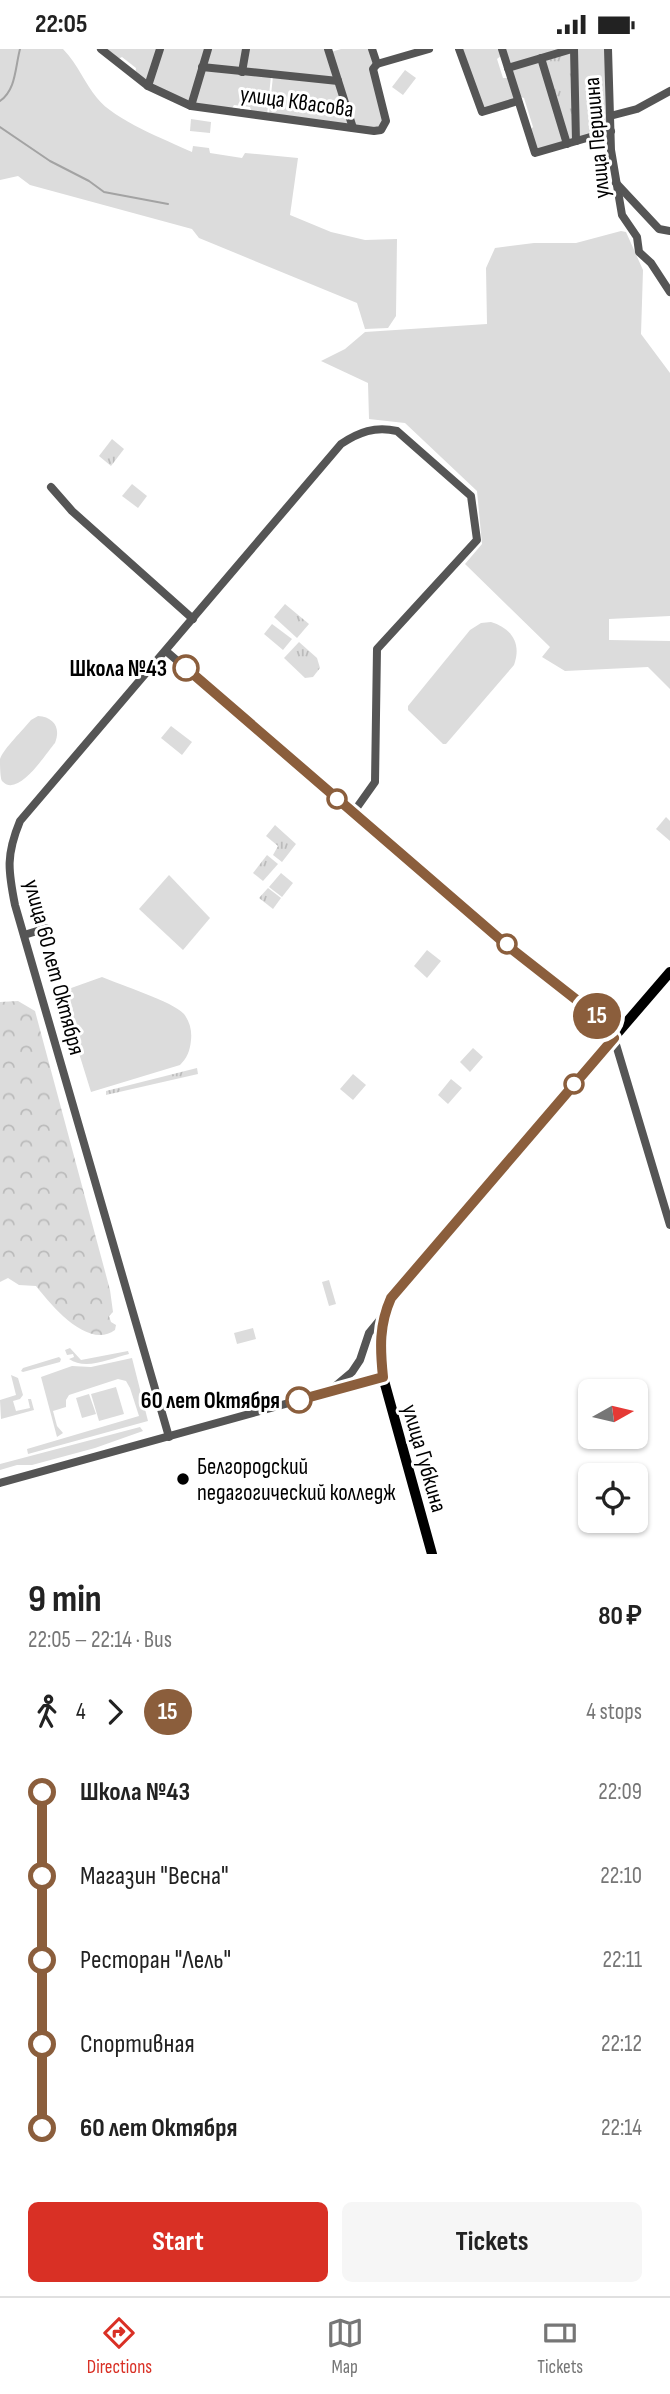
<!DOCTYPE html>
<html lang="en">
<head>
<meta charset="utf-8">
<style>
	body { margin:0; font-family:"Sofia Sans Condensed",sans-serif; background:#f6f6f6; color:#222; height:100vh; display:flex; flex-direction:column; font-size:26px; white-space:nowrap }
	* { box-sizing:border-box; margin:0 }
	p { font-size:23px; color:#767676 }
	.icon { flex:none; width:38px; height:38px; fill:none; stroke:currentColor; stroke-width:2; stroke-linecap:round; stroke-linejoin:round }
	.map { position:relative; height:1505px; overflow:hidden }
	.sheet { display:flex; flex-direction:column; background:#fff; flex:1 }
	.sheet>* { flex:none }
	.badge { padding:0 14px; border-radius:23px; font-size:24px; line-height:46px }
	.needle { width:46px; rotate:82deg }
	.tools { position:absolute; left:578px; top:1330px; display:grid; gap:14px }
	.tools a { display:grid; place-items:center; width:70px; height:70px; border-radius:10px; background:#fff; box-shadow:0 2px 5px #0004; font-size:35px }
	.map>.badge { position:absolute; translate:-50% -50%; box-shadow:0 0 0 4px #fff }
	.legs { display:flex; align-items:center; gap:10px; height:77px; padding:0 28px; font-size:23px }
	.legs p { margin-inline-start:auto }
	.head { display:flex; align-items:center; justify-content:space-between; height:119px; padding:0 28px }
	h1 { font-size:38px; font-weight:700; line-height:52px }
	.button { display:flex; gap:14px; margin-top:auto; padding:14px 28px }
	.button a { flex:1; height:80px; border-radius:10px; background:#d93025; color:#fff; font-size:28px; font-weight:700; line-height:80px; text-align:center }
	.button a+a { background:#f6f6f6; color:#222 }
	ul { padding:0 28px; list-style:none }
	li { display:flex; align-items:center; gap:24px; height:84px; font-size:26px }
	li i { display:grid; place-items:center; width:10px; height:100%; margin:0 9px; background:currentColor }
	li i::after { content:''; width:18px; height:18px; margin:-9px; border:5px solid; border-radius:50%; background:#fff }
	li p { margin-inline-start:auto }
	li:first-child i { background:linear-gradient(#0000 50%,currentColor 0) }
	li:last-child i { background:linear-gradient(currentColor 50%,#0000 0) }
	.status { display:flex; justify-content:space-between; align-items:center; height:49px; padding:0 35px; background:#fff; direction:ltr }
	.status svg { height:19px; fill:currentColor }
	.tabs { display:flex; justify-content:space-around; align-items:center; height:98px; border-top:2px solid #e0e0e0; background:#fff; font-size:19px; color:#767676 }
	.tabs a { display:grid; justify-items:center; gap:4px }
	.tabs .active { color:#d93025 }
	.map>svg:first-child { display:block }
</style>
</head>
<body>
<div class="status"><b>22:05</b><svg viewBox="0 0 49 12"><path d="M0 12V9h3v3zM5 12V6h3v6zM10 12V3h3v9zM15 12V0h3v12zM26 1h20v11H26zM47 4h2v5h-2z"/></svg></div>
<div class="map">
<svg width="670" height="1505" viewBox="0 0 670 1505">
	<defs>
		<pattern id="forest-crowns" width="20" height="18" patternUnits="userSpaceOnUse" patternTransform="scale(1.75)"><rect width="20" height="18" fill="#dcdcdc"/><path d="M2 6a3 3 0 1 1 6 0M12 15a3 3 0 1 1 6 0" fill="none" stroke="#bbb"/></pattern>
		<pattern id="park-tufts" width="24" height="20" patternUnits="userSpaceOnUse" patternTransform="scale(1.75)"><rect width="24" height="20" fill="#dcdcdc"/><path d="M3 7l-1-3M5 7V3M7 7l1-3M15 17l-1-3M17 17v-4M19 17l1-3" fill="none" stroke="#bbb"/></pattern>
	</defs>
	<rect width="100%" height="100%" fill="#fff"/>
	<g fill="#dcdcdc">
		<path d="M 0,0 L 63,0 C 79,17 84,33 97,49 C 114,71 166,91 192,103 L 193,97 L 209,99 L 210,104 L 242,109 L 245,104 L 298,109 L 290,166 L 331,183 L 365,191 L 397,190 L 396,267 L 388,279 L 365,280 L 357,254 L 199,189 L 192,180 L 30,136 L 18,127 L 0,131 Z"/>
		<polygon points="103,0 158,0 148,36 135,27 136,19 122,8 116,11"/>
		<polygon points="162,0 207,0 189,55 150,36"/>
		<polygon points="209,0 245,0 241,22 203,17"/>
		<polygon points="248,0 327,0 336,30 243,22"/>
		<polygon points="341,0 371,0 384,65 380,80 353,77 331,3"/>
		<polygon points="461,0 500,0 502,6 497,10 503,29 509,29 516,51 484,61"/>
		<polygon points="504,0 566,0 509,17"/>
		<polygon points="577,0 606,0 609,81 577,90"/>
		<polygon points="540,10 565,94 536,102 529,82 533,78 524,49 518,47 510,19"/>
		<polygon points="203,19 271,27 267,66 252,64 250,58 234,56 231,61 193,56"/>
		<polygon points="405,21 416,29 403,46 392,38"/>
		<polygon points="273,27 337,33 350,77 269,66"/>
		<polygon points="191,70 211,73 210,84 190,82"/>
		<polygon points="621,182 626,183 643,221 641,285 670,324 670,567 609,570 609,591 670,592 670,640 648,618 565,622 542,608 550,598 465,515 482,495 477,442 405,374 369,370 368,334 321,312 345,300 365,283 487,275 486,219 495,199 534,194 576,194"/>
		<path d="M 491,573 C 511,579 522,594 514,616 L 446,695 L 443,695 L 408,661 L 408,657 L 470,581 L 481,574 Z"/>
		<polygon points="272,575 292,590 283,601 264,585"/>
		<path d="M 38,667 C 54,668 61,679 55,694 C 46,704 18,750 2,732 C 0,729 0,715 0,710 C 3,700 24,680 31,671 Z"/>
		<polygon points="171,677 192,693 182,706 161,689"/>
		<polygon points="281,824 293,834 282,848 269,838"/>
		<polygon points="169,826 210,869 183,901 139,860"/>
		<polygon points="427,901 441,912 427,929 414,917"/>
		<path d="M 102,928 C 120,936 172,952 184,965 C 190,973 192,982 191,991 C 190,1002 187,1009 180,1016 L 91,1043 L 60,943 Z"/>
		<polygon points="473,999 483,1008 470,1023 460,1013"/>
		<polygon points="353,1025 366,1036 353,1051 340,1040"/>
		<polygon points="451,1030 462,1039 448,1055 438,1046"/>
		<polygon points="329,1231 336,1255 329,1257 322,1233"/>
		<polygon points="253,1279 256,1290 237,1295 234,1284"/>
		<path d="M 70,1299 L 81,1311 L 128,1302 L 129,1305 C 111,1309 86,1322 69,1310 L 74,1308 L 73,1305 L 67,1306 L 65,1301 Z"/>
		<polygon points="59,1308 61,1310 60,1313 23,1323 21,1322 23,1319"/>
		<polygon points="132,1309 148,1372 28,1405 27,1400 139,1367 130,1339 126,1332 118,1330 69,1346 66,1351 66,1358 53,1362 57,1377 63,1384 57,1388 41,1328 72,1317 91,1318"/>
		<polygon points="11,1326 18,1329 23,1346 20,1350 13,1352 16,1362 30,1359 28,1350 31,1350 34,1361 1,1370 0,1351 16,1346"/>
		<polygon points="116,1338 124,1365 99,1372 91,1345"/>
		<polygon points="89,1345 96,1365 82,1369 76,1349"/>
		<polygon points="140,1378 143,1382 95,1399 32,1416 17,1416 0,1421 0,1415"/>
	</g>
	<path fill="url(#forest-crowns)" d="M 18,952 L 35,962 L 110,1241 L 113,1263 L 109,1267 L 111,1273 L 116,1276 L 115,1281 C 88,1301 51,1256 36,1237 L 19,1236 L 8,1229 L 0,1233 L 0,953 Z"/>
	<g fill="url(#park-tufts)">
		<polygon points="572,2 574,91 569,93 544,11"/>
		<polygon points="112,390 124,400 111,417 99,407"/>
		<polygon points="132,435 147,447 138,459 122,447"/>
		<polygon points="285,555 309,575 297,589 274,568"/>
		<polygon points="299,593 317,609 320,619 313,628 305,629 284,609"/>
		<polygon points="666,768 670,772 670,792 656,780"/>
		<polygon points="275,776 296,795 282,813 273,806 278,797 266,787"/>
		<polygon points="267,806 278,815 263,832 253,824"/>
		<polygon points="268,839 281,849 273,860 259,849"/>
		<polygon points="197,1019 198,1025 106,1046 106,1042"/>
	</g>
	<g fill="none" stroke-linecap="round" stroke-linejoin="round">
		<g stroke="#a3a3a3" stroke-width="2">
			<path d="M 0,52 C 16,41 15,19 20,0"/>
			<polyline points="0,78 50,112 89,132 104,143 168,155"/>
		</g>
		<g stroke="#555" stroke-width="8">
			<polyline points="101,0 148,37 191,57 374,82 381,81 386,72 373,20 377,15 429,0"/>
			<polyline points="328,0 353,79"/>
			<polyline points="372,0 377,15"/>
			<polyline points="459,0 482,63 518,52"/>
			<polyline points="502,0 535,104 611,82"/>
			<polyline points="574,0 576,92"/>
			<polyline points="608,0 611,101 622,166 637,188 639,203 651,214 670,243"/>
			<polyline points="541,9 567,95"/>
			<polyline points="202,18 338,32"/>
			<polyline points="508,19 572,0"/>
			<polyline points="242,23 246,0"/>
			<polyline points="148,37 160,0"/>
			<polyline points="191,57 208,0"/>
			<polyline points="610,67 637,60 670,42"/>
			<polyline points="616,134 659,180 670,182"/>
			<polyline points="51,438 72,462 193,570"/>
			<polyline points="166,602 509,898 592,963 614,989 670,1176"/>
			<polyline points="24,886 47,879"/>
			<polyline points="333,1339 352,1323 360,1311 369,1284 383,1267"/>
			<path d="M 169,1388 L 15,856 C 8,821 6,806 20,772 L 341,395 C 359,383 375,377 397,382 L 471,447 L 477,491 L 377,600 L 375,733 L 353,764"/>
			<polyline points="0,1434 383,1328"/>
		</g>
		<path stroke="#000" stroke-width="10" d="M 432,1505 L 383,1328 C 379,1292 377,1269 399,1238 L 670,923"/>
	</g>
	<g fill="none" stroke-linecap="round" stroke-linejoin="round">
		<g stroke="#fff" stroke-width="16">
			<path id="line-1" d="M 186,619 L 509,898 L 592,963 L 614,989 L 391,1249 C 379,1276 380,1299 383,1328 L 299,1351"/>
		</g>
		<use href="#line-1" stroke="#8b5e3c" stroke-width="10"/>
	</g>
	<g fill="#fff" stroke="#8b5e3c" stroke-width="3.5">
		<circle cx="186" cy="619" r="12"/>
		<circle cx="337" cy="750" r="9"/>
		<circle cx="507" cy="895" r="9"/>
		<circle cx="574" cy="1035" r="9"/>
		<circle cx="299" cy="1351" r="12"/>
	</g>
	<circle fill="#000" stroke="#fff" stroke-width="2.5" cx="183" cy="1430" r="7"/>
	<g text-anchor="middle" stroke-width="6" stroke-linejoin="round" paint-order="stroke">
		<g font-size="23" fill="#000" stroke="#fff">
			<text transform="translate(297 52) rotate(8)" y="8">улица Квасова</text>
			<text transform="translate(596 89) rotate(-95)" y="8">улица Першина</text>
			<text transform="translate(55 918) rotate(75)" y="8">улица 60 лет Октября</text>
			<text transform="translate(425 1409) rotate(74)" y="8">улица Губкина</text>
		</g>
		<g font-size="23" font-weight="bold" fill="#000" stroke="#fff" text-anchor="end">
			<text x="167" y="627">Школа №43</text>
			<text x="280" y="1359">60 лет Октября</text>
		</g>
		<g font-size="23" fill="#000" stroke="#fff" text-anchor="start">
			<text x="197" y="1425">Белгородский<tspan x="197" dy="26">педагогический колледж</tspan></text>
		</g>
	</g>
</svg>
<div class="tools">
<a><svg class="needle" viewBox="-14 -14 28 28"><path d="M0-13l5 13h-10z" fill="#e53935"/><path d="M0 13l5-13h-10z" fill="#767676"/></svg></a>
<a><svg class="icon" aria-label="locate" viewBox="0 0 24 24"><circle cx="12" cy="12" r="6"/><path d="M12 2v4M12 18v4M2 12h4M18 12h4"/></svg></a>
</div>
<b class="badge" style="left:597px;top:967px;background:#8b5e3c;color:#fff">15</b>
</div>
<section class="sheet">
<div class="head"><div><h1>9 min</h1><p>22:05 – 22:14 · Bus</p></div><b>80 ₽</b></div>
<div class="legs"><svg class="icon" aria-label="walk" viewBox="0 0 24 24"><circle cx="13" cy="4" r="2"/><path d="M13 8l-2 6 4 7M11 14l-3 7M7 12l3-4h3l4 4"/></svg>4<svg class="icon" aria-label="forward" viewBox="0 0 24 24"><path d="M9 5l7 7-7 7"/></svg><b class="badge" style="background:#8b5e3c;color:#fff">15</b><p>4 stops</p></div>
<ul>
<li><i style="color:#8b5e3c"></i><b>Школа №43</b><p>22:09</p></li>
<li><i style="color:#8b5e3c"></i><span>Магазин &quot;Весна&quot;</span><p>22:10</p></li>
<li><i style="color:#8b5e3c"></i><span>Ресторан &quot;Лель&quot;</span><p>22:11</p></li>
<li><i style="color:#8b5e3c"></i><span>Спортивная</span><p>22:12</p></li>
<li><i style="color:#8b5e3c"></i><b>60 лет Октября</b><p>22:14</p></li>
</ul>
<div class="button"><a>Start</a><a>Tickets</a></div>
</section>
<nav class="tabs">
<a class="active"><svg class="icon" aria-label="directions" viewBox="0 0 24 24"><path d="M12 3l9 9-9 9-9-9zM9 14v-3h6M13 9l2 2-2 2"/></svg>Directions</a>
<a><svg class="icon" aria-label="map" viewBox="0 0 24 24"><path d="M3 6l6-2 6 2 6-2v14l-6 2-6-2-6 2zM9 4v14M15 6v14"/></svg>Map</a>
<a><svg class="icon" aria-label="tickets" viewBox="0 0 24 24"><path d="M3 7h18v10H3zM15 7v10"/></svg>Tickets</a>
</nav>
</body>
</html>
